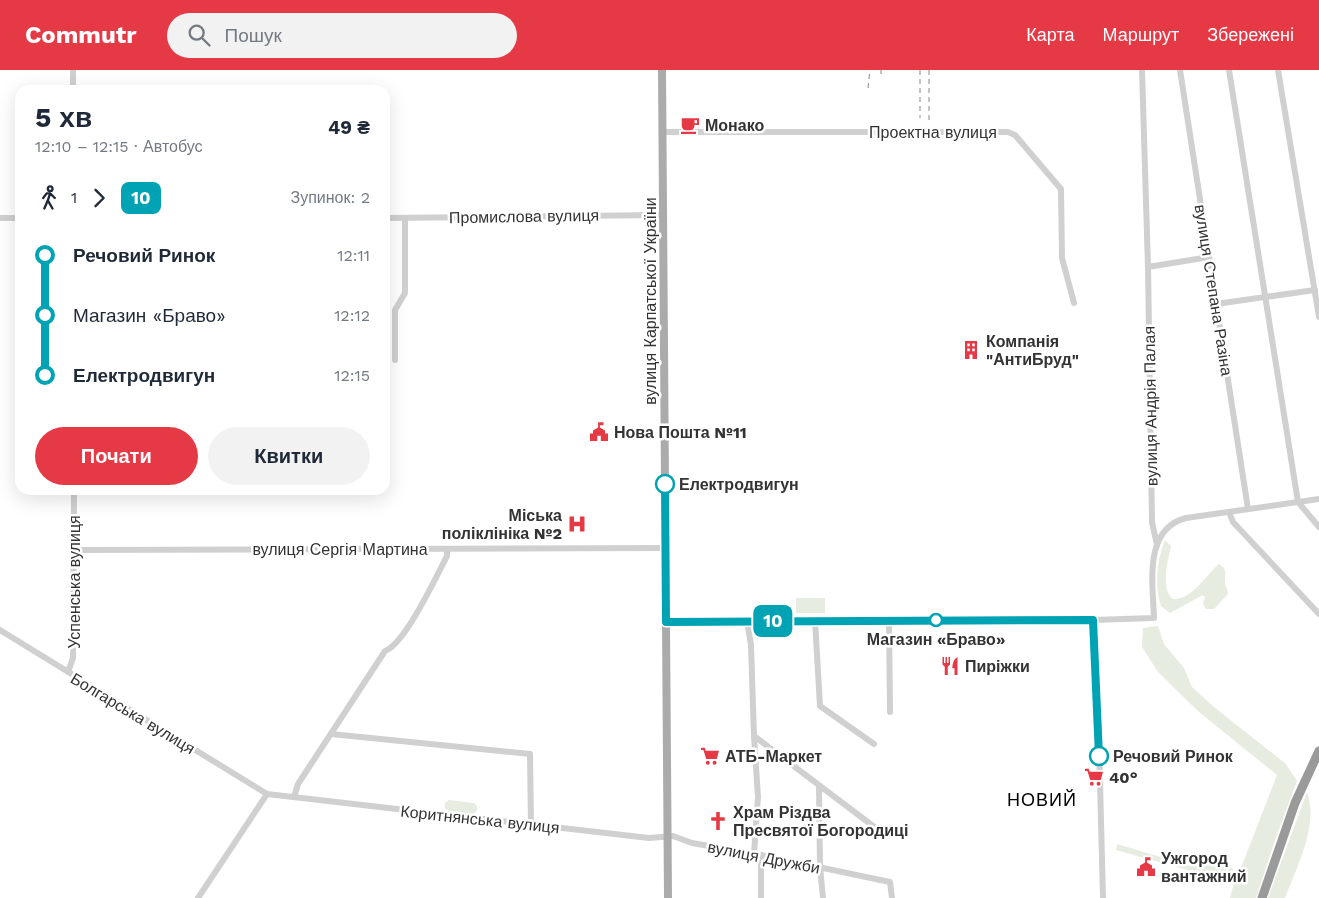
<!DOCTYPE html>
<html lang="uk">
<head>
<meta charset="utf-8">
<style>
	body { margin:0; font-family:"Work Sans",sans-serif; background:#f2f2f3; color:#1f2937; height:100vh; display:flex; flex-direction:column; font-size:19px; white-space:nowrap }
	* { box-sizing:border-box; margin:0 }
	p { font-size:16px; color:#747a83 }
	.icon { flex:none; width:28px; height:28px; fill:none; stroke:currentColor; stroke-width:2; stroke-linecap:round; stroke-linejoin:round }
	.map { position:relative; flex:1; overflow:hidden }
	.panel { position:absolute; left:15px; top:15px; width:375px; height:410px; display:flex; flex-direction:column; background:#fff; border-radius:15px; box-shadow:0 5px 20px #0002 }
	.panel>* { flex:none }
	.badge { padding:0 10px; border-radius:8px; font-size:18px; line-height:32px }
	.map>.badge { position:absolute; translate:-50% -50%; box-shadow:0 0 0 2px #fff }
	.legs { display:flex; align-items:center; gap:8px; height:55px; padding:0 20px; font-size:16px }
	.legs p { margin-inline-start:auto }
	.summary { display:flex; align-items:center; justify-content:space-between; height:85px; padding:0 20px }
	h1 { font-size:28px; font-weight:700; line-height:38px }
	.cta { display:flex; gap:10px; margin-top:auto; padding:10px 20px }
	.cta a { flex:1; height:58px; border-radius:30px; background:#e63946; color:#fff; font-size:20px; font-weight:700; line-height:58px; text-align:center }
	.cta a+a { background:#f2f2f3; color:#1f2937 }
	ul { padding:0 20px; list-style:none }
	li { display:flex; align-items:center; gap:18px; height:60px; font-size:19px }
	li i { display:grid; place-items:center; width:8px; height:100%; margin:0 6px; background:currentColor }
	li i::after { content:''; width:12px; height:12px; margin:-6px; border:4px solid; border-radius:50%; background:#fff }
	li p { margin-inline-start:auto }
	li:first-child i { background:linear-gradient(#0000 50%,currentColor 0) }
	li:last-child i { background:linear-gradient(currentColor 50%,#0000 0) }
	header { display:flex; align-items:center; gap:30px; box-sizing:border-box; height:70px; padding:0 25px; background:#e63946; color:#fff }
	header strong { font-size:24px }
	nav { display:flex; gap:28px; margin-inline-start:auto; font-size:18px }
	.search { width:350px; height:45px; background:#f2f2f3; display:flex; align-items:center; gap:12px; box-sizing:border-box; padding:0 18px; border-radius:28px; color:#747a83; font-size:19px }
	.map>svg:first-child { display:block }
</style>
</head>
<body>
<header>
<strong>Commutr</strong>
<div class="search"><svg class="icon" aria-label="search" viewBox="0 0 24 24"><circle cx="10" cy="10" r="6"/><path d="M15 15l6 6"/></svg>Пошук</div>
<nav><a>Карта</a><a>Маршрут</a><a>Збережені</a></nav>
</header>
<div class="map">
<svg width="1319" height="828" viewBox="0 0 1319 828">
	<rect width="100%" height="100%" fill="#fff"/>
	<g fill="#e6ecdf">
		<path d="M 1165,470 L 1171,476 C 1168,490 1160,519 1173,529 C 1192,530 1207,504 1219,494 C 1228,500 1225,503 1225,512 C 1225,516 1228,520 1228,524 L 1214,539 L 1206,539 L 1203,534 L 1205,527 L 1203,525 L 1170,543 L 1161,536 C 1154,515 1157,490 1165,470 Z"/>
		<rect x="796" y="528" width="29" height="15"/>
		<polygon points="1158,556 1164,574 1184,598 1192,617 1214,637 1286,694 1297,711 1275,770 1256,828 1230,828 1234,813 1116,780 1117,774 1191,796 1226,795 1239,803 1277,705 1199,642 1158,602 1142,577 1143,558"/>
		<path d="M 1307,722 C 1319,755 1297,796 1285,828 L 1268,828 Z"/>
		<polygon points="449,730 474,733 477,736 477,741 473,744 449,741 445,738 445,733"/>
	</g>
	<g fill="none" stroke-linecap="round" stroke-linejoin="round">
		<g stroke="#d0d0d0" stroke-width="6">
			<polyline points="73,0 73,20"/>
			<polyline points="1142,0 1148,197 1152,452 1157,475"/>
			<polyline points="1180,0 1248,439"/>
			<polyline points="1229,0 1298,432 1319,457"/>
			<polyline points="1278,0 1319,247"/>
			<polyline points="663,62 1008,62 1015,65 1061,119 1062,188 1074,233"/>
			<polyline points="0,148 20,148"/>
			<polyline points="385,148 664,145"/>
			<polyline points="1148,197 1209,187"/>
			<polyline points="1216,234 1315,220"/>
			<polyline points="395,290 395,240 405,223 405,148"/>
			<polyline points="1229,442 1233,452 1319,544"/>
			<polyline points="74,480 665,478"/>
			<polyline points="815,550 820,636 874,674"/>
			<polyline points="889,550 890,642"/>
			<polyline points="1093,550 1097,597 1103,828"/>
			<polyline points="747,551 751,575 754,666 881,762"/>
			<path d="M 666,552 L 1093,550 L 1154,548 C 1153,514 1143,459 1186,448 L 1319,429"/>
			<polyline points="0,560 267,724 649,768 673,766 692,773 761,785 890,812 892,828"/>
			<polyline points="68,602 73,588 74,420"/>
			<polyline points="331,664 530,684 531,755"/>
			<polyline points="754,666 758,727 754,784"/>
			<polyline points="819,716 820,797 823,828"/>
			<path d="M 294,727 L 298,714 L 385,581 C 405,574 436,507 447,486 L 447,479"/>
			<polyline points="761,785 761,828"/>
			<polyline points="198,828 267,724"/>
		</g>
		<polyline stroke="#ababab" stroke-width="8" points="662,0 668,828"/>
		<polyline stroke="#9a9a9a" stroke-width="9" points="1262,828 1295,733 1319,681"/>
		<g stroke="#888" stroke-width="1" stroke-dasharray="5 4" stroke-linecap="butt">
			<polyline points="920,0 920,48"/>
			<polyline points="929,0 929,50"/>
			<polyline points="881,4 881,0"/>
			<polyline points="868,18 870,0"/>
		</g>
	</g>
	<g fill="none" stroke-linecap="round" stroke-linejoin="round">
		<g stroke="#fff" stroke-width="11">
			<polyline id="line-1" points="665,414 666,552 1093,550 1099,686"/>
		</g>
		<use href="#line-1" stroke="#00a3b4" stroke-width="8"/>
	</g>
	<defs>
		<g id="cafe-bare" transform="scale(1.5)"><path d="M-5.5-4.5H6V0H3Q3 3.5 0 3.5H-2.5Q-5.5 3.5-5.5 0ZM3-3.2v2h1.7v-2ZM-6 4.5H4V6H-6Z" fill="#e63946" stroke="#fff" stroke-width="2.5" paint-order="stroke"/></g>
		<g id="building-bare" transform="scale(1.5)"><path d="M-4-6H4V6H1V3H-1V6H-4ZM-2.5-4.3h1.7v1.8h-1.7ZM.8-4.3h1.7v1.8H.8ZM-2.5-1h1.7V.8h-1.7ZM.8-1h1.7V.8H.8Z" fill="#e63946" stroke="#fff" stroke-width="2.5" paint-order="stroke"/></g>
		<g id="civic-bare" transform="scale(1.5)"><path d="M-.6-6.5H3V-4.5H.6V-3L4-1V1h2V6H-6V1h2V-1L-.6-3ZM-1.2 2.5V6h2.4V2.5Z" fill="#e63946" stroke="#fff" stroke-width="2.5" paint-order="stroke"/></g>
		<g id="hospital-bare" transform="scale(1.5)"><path d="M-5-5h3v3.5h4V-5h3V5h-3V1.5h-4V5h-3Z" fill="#e63946" stroke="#fff" stroke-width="2.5" paint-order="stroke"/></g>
		<g id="restaurant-bare" transform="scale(1.5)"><path d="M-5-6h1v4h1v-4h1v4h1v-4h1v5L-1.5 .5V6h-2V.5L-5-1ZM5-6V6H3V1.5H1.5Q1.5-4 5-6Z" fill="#e63946" stroke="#fff" stroke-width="2.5" paint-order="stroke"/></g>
		<g id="supermarket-bare" transform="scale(1.5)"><path d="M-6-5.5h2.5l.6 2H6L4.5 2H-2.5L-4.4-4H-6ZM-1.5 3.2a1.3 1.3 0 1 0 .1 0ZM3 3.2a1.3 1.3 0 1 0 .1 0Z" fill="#e63946" stroke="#fff" stroke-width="2.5" paint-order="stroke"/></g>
		<g id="church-bare" transform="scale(1.5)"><path d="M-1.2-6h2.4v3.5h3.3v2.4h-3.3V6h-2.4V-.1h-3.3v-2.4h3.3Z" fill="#e63946" stroke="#fff" stroke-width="2.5" paint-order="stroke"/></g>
	</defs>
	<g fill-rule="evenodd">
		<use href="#cafe-bare" x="690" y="55"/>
		<use href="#building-bare" x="971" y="280"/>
		<use href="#civic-bare" x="599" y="362"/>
		<use href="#hospital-bare" x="577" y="454"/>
		<use href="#restaurant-bare" x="950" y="596"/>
		<use href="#supermarket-bare" x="710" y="686"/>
		<use href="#supermarket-bare" x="1094" y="707"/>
		<use href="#church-bare" x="718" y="751"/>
		<use href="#civic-bare" x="1146" y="797"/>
	</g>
	<g fill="#fff" stroke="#00a3b4" stroke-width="2.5">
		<circle cx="665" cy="414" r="9"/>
		<circle cx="936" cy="550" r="6"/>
		<circle cx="1099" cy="686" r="9"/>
	</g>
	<g text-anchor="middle" stroke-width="5" stroke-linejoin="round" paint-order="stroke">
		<g font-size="16" font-weight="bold" fill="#333" stroke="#fff" text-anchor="start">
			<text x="705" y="61">Монако</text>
			<text x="986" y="277">Компанія<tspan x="986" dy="18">"АнтиБруд"</tspan></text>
			<text x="614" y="368">Нова Пошта №11</text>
			<text x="562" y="451" text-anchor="end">Міська<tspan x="562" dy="18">поліклініка №2</tspan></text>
			<text x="965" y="602">Пиріжки</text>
			<text x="725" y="692">АТБ-Маркет</text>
			<text x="1109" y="713">40°</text>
			<text x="733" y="748">Храм Різдва<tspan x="733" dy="18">Пресвятої Богородиці</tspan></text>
			<text x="1161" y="794">Ужгород<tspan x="1161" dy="18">вантажний</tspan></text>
		</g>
		<g font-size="16" fill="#333" stroke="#fff">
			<text x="933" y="68">Проектна вулиця</text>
			<text transform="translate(524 146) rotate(-1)" y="6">Промислова вулиця</text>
			<text transform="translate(1214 220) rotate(81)" y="6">вулиця Степана Разіна</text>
			<text transform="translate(650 231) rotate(-90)" y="6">вулиця Карпатської України</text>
			<text transform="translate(1150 336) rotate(-91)" y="6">вулиця Андрія Палая</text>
			<text x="340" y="485">вулиця Сергія Мартина</text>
			<text transform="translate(74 512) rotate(-90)" y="6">Успенська вулиця</text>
			<text transform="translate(133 643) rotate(31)" y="6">Болгарська вулиця</text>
			<text transform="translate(480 749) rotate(6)" y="6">Коритнянська вулиця</text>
			<text transform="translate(764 787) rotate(11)" y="6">вулиця Дружби</text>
		</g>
		<g font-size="16" font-weight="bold" fill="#333" stroke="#fff" text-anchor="start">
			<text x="679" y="420">Електродвигун</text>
			<text x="936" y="575" text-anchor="middle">Магазин «Браво»</text>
			<text x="1113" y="692">Речовий Ринок</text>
		</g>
		<g font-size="18" letter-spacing="1" fill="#000" stroke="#fff">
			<text x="1042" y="736">НОВИЙ</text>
		</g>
	</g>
</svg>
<b class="badge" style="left:773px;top:551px;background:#00a3b4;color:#fff">10</b>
<section class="panel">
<div class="summary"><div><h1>5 хв</h1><p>12:10 – 12:15 · Автобус</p></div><b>49 ₴</b></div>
<div class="legs"><svg class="icon" aria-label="walk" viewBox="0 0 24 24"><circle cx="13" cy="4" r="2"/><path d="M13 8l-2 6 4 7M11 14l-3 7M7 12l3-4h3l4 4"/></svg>1<svg class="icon" aria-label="forward" viewBox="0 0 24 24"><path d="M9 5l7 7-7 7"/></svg><b class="badge" style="background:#00a3b4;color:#fff">10</b><p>Зупинок: 2</p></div>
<ul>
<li><i style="color:#00a3b4"></i><b>Речовий Ринок</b><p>12:11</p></li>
<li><i style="color:#00a3b4"></i><span>Магазин «Браво»</span><p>12:12</p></li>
<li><i style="color:#00a3b4"></i><b>Електродвигун</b><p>12:15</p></li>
</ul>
<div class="cta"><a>Почати</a><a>Квитки</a></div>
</section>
</div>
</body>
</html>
